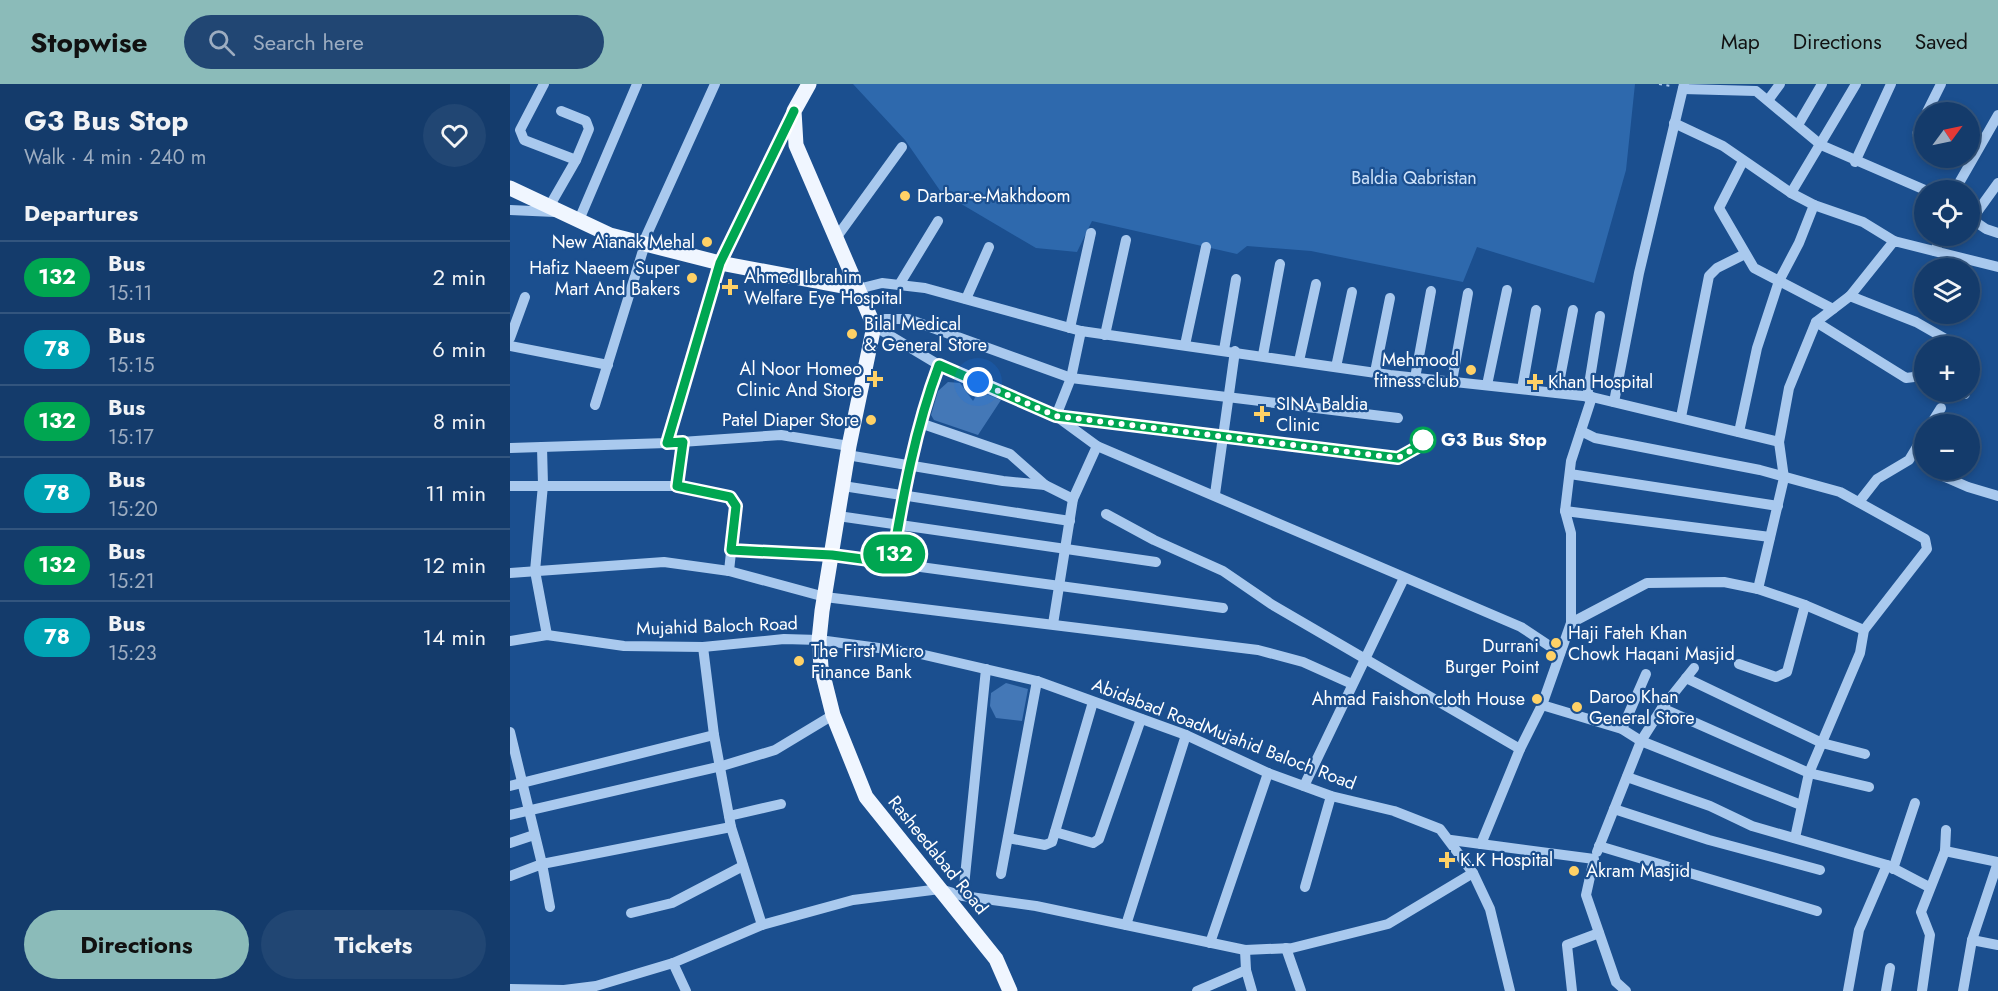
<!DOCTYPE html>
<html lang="en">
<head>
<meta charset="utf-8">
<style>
	body { margin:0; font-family:Jost,sans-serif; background:#214673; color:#f1f3f6; height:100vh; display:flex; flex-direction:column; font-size:22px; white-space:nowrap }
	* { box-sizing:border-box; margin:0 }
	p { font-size:20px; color:#9dadc1 }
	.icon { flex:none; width:33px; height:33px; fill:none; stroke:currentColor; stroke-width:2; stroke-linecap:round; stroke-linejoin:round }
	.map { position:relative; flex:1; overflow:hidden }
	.details { display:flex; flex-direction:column; background:#143b6b; width:510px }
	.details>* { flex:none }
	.badge { padding:0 12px; border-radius:20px; font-size:21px; line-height:39px }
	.needle { width:39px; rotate:57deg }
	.buttons { position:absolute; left:1404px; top:18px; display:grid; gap:12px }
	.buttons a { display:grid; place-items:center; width:66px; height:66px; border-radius:50%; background:#143b6b; box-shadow:0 3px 9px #0003,0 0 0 2px #33557e; font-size:30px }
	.you { position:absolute; width:30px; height:30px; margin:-15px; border:4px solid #fff; border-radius:50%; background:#1a73e8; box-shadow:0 0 0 9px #1a73e833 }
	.map>.badge { position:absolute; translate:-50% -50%; box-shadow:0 0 0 3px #fff }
	h2 { padding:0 24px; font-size:22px; line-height:54px }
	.round { display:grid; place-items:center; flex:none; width:63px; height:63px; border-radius:32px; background:#214673 }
	.head { display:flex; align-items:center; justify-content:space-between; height:102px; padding:0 24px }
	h1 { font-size:28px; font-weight:700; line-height:45px }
	.action { display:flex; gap:12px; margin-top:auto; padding:12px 24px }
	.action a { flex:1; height:69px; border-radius:36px; background:#8bbbb9; color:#111; font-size:24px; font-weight:700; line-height:69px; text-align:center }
	.action a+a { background:#214673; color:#f1f3f6 }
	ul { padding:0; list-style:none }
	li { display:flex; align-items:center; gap:18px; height:72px; padding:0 24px; border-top:2px solid #33557e }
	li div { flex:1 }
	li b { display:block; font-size:22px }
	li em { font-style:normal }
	li .badge { min-width:66px; font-weight:700; text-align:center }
	header { display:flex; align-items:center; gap:36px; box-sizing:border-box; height:84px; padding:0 30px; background:#8bbbb9; color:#111 }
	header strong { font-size:28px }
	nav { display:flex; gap:33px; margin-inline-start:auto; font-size:21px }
	.search { width:420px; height:54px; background:#214673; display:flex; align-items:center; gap:15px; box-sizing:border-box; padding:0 21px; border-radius:33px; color:#9dadc1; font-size:22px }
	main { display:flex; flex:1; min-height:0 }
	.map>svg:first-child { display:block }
</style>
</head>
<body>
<header>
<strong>Stopwise</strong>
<div class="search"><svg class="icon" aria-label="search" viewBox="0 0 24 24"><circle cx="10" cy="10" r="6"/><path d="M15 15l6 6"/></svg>Search here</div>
<nav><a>Map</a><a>Directions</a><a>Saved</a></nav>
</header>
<main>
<section class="details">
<div class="head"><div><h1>G3 Bus Stop</h1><p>Walk · 4 min · 240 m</p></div><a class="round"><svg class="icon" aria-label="heart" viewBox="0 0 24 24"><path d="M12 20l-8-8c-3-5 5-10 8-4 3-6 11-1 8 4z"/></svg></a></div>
<h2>Departures</h2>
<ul>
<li><span class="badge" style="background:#00a651;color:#fff">132</span><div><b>Bus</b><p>15:11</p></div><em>2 min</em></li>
<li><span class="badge" style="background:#00a3b4;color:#fff">78</span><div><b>Bus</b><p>15:15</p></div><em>6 min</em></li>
<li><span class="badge" style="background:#00a651;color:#fff">132</span><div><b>Bus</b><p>15:17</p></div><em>8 min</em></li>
<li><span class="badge" style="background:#00a3b4;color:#fff">78</span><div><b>Bus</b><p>15:20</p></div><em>11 min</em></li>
<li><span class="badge" style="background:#00a651;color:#fff">132</span><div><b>Bus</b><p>15:21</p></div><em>12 min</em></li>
<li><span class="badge" style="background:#00a3b4;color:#fff">78</span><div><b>Bus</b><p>15:23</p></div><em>14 min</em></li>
</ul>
<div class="action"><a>Directions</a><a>Tickets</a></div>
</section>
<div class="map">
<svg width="1488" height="907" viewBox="0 0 1488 907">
	<rect width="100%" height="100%" fill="#1b4f8f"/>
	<polygon fill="#2e69ad" points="343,0 1125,0 1116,86 1084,199 967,163 953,198 801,167 737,162 727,170 582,137 567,168 526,164 431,108 395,56"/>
	<g fill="#4478b7">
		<polygon points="438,298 450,299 463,317 469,307 491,316 468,351 424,336 421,331 428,307"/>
		<polygon points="496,599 518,605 512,637 486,634 480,622 481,609"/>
	</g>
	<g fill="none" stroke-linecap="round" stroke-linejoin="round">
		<polyline stroke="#a9c9ee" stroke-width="2" stroke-dasharray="3 4.5" stroke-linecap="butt" points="1149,0 1161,2"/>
		<g stroke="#a9c9ee" stroke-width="10">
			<polyline points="34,0 10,46 14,56 66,76"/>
			<polyline points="1173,5 1246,7 1311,61 1415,106"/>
			<polyline points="1259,15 1270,0"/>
			<polyline points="1417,28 1431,0"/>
			<polyline points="1164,39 1213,62 1281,109 1304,121 1353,138 1384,157"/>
			<polyline points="1288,41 1312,0"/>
			<polyline points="1407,50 1414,34"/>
			<polyline points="1233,77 1209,124 1244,184 1323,225"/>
			<polyline points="1345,78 1381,0"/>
			<polyline points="1445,106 1488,31"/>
			<polyline points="1281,109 1346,0"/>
			<polyline points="39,123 66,76 79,45 76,37 51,27"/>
			<polyline points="0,126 45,128"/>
			<polyline points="1460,134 1476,145 1488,149"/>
			<polyline points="1462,135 1488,99"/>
			<polyline points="69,136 127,0"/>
			<polyline points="326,154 392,63"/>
			<polyline points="133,159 205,0"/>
			<polyline points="1425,167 1431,152"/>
			<polyline points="389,201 428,137"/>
			<polyline points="348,205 372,199 415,204 571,247 880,291 1082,313 1269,358"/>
			<polyline points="1340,212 1406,238 1448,262"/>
			<polyline points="456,215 479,163"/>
			<polyline points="1306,238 1396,294 1404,293 1414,284"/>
			<polyline points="560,244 581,149"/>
			<polyline points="571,247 561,294 546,332 888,374 906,364 913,356"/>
			<polyline points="595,251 616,156"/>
			<polyline points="0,254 15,213"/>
			<polyline points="675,261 696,163"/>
			<polyline points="0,262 98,281"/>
			<polyline points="714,266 726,195"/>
			<polyline points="753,271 770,180"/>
			<polyline points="789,277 806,200"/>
			<polyline points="826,283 842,208"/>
			<polyline points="865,288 880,214"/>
			<polyline points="905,294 921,207"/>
			<polyline points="942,297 958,209"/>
			<polyline points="977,301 997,206"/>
			<polyline points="1012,305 1026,226"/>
			<polyline points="1452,308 1455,310"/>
			<polyline points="1047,309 1063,226"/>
			<polyline points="1077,313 1090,232"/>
			<polyline points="1104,318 1129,189 1174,0"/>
			<polyline points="85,321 135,160"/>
			<polyline points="1171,333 1199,192 1207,184 1235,170"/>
			<polyline points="888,334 561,294 398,235 375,235 364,242 429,281 546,332 587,362 1011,543 1050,569"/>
			<polyline points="410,339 500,370 535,401 563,415"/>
			<polyline points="1421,340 1431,324"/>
			<polyline points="1071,347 1085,354 1250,386 1330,408 1415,455 1417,465 1354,546 1350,569 1299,689 1285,754"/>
			<polyline points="1229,348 1247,264 1269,197 1289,159 1304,121"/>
			<polyline points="157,359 210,179 283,30"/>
			<polyline points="32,363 33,401 25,487 37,551"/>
			<polyline points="0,364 157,359 271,351 339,362"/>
			<polyline points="337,371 493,397 535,401"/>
			<polyline points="1419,386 1458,403 1488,412"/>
			<polyline points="1060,390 1268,422"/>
			<polyline points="0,402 167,402 220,413 226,422 219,487"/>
			<polyline points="167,402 173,358"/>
			<polyline points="333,402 560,437"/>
			<polyline points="705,410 725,267"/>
			<polyline points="1349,418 1367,395 1399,376 1414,351"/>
			<polyline points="1055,427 1260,453"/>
			<polyline points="596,430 644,456 713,487 761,520 1010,665"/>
			<polyline points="328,432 646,478"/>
			<polyline points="221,466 322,471 713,524"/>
			<path d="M 382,479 C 394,412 405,345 429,281"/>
			<polyline points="0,489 154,478 219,487 315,513 748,566 793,578 842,600"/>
			<polyline points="1248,505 1274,394 1269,358 1279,304 1306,238 1340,212 1384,157 1488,183"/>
			<polyline points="1061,539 1137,499 1214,498 1248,505 1295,521 1354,546"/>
			<polyline points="543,540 563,415 587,362"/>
			<polyline points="0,557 37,551 114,562 193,563 274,555 309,556 406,569 527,597 676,651 758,689 821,712 884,727 930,745 963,789 980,825 1000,907"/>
			<polyline points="193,563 204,651 221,743 252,841"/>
			<polyline points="1229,580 1266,593 1277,588 1295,521"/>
			<polyline points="1176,594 1312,659 1355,670"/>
			<polyline points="1032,621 1112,645 1131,657 1291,721"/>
			<polyline points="1152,624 1299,689 1359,703"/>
			<polyline points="1112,645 1136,590"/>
			<polyline points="0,648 32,780 221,743"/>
			<polyline points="1117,693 1200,722 1242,742 1377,781 1419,803"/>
			<polyline points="0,702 204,651"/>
			<polyline points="794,702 894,494"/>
			<polyline points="1104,725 1199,756 1310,786"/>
			<polyline points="0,731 212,682 265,666 323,631"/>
			<polyline points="219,732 271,720"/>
			<polyline points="545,748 583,759 589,755 631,635"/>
			<polyline points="498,754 535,761 542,758 583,618"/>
			<polyline points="941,756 1084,775 1076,811 1106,898 1116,907"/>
			<polyline points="0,759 24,751"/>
			<polyline points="971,760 1010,665 1032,621 1061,539 1061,449 1055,427 1061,377 1082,313"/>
			<polyline points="1089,762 1307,827"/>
			<polyline points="1435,767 1488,778"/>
			<polyline points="1087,768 1131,657 1152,624 1184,584"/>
			<polyline points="1383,785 1405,719"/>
			<polyline points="491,790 527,597"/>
			<polyline points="0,792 32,780 40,823"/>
			<polyline points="795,803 821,712"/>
			<polyline points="453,812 476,585"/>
			<polyline points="121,829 162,819 233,782"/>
			<polyline points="616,841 676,651"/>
			<polyline points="1462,856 1488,861"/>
			<polyline points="700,859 758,689"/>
			<polyline points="776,864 791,907"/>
			<polyline points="735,866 736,886 742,907"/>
			<polyline points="163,879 176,907"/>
			<polyline points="0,905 54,906 86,902 163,879 252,841 343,816 430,805 453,812 526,822 735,866 782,864 878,840 963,789"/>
			<polyline points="687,907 736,886"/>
			<polyline points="1062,907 1057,861 1089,849"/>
			<polyline points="1338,907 1349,846 1377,781"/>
			<polyline points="1376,907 1380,884"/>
			<polyline points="1412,907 1420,851 1411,828 1435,767 1436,746"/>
			<polyline points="1453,907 1462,856 1488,778"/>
		</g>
		<g stroke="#f0f6ff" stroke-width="15">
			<polyline points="299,0 284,27 286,61 364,242 339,362 312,527 309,556 311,583 323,631 356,713 486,875 500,907"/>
			<polyline points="0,104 100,151 210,179 348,205"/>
		</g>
	</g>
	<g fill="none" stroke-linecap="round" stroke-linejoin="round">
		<g stroke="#fff" stroke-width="14">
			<path id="line" d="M 284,27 L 210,179 L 157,359 L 173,358 L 167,402 L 220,413 L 226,422 L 221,466 L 322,471 L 382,479 C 393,412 405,345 429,281 L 546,332 L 888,374 L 906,364 L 913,356"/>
		</g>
		<use href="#line" stroke="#00a651" stroke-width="9"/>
		<polyline stroke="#fff" stroke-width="6" stroke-dasharray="0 10.8" points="468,298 546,332 888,374 906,364 913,356"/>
	</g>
	<g fill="#ffd166" stroke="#1b4f8f" stroke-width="2">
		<circle cx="395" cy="112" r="6"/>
		<circle cx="197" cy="158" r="6"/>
		<circle cx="182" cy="194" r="6"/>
		<path d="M217 194h6v6h6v6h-6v6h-6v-6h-6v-6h6z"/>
		<circle cx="342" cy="250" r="6"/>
		<circle cx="961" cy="286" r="6"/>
		<path d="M362 286h6v6h6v6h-6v6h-6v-6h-6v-6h6z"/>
		<path d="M1022 289h6v6h6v6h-6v6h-6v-6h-6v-6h6z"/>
		<path d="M749 321h6v6h6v6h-6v6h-6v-6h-6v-6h6z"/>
		<circle cx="361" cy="336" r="6"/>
		<circle cx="1046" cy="559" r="6"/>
		<circle cx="1041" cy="572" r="6"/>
		<circle cx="289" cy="577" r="6"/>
		<circle cx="1027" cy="615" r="6"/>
		<circle cx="1067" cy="623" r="6"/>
		<path d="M934 767h6v6h6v6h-6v6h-6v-6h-6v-6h6z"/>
		<circle cx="1064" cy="787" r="6"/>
	</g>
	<circle fill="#fff" stroke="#00a651" stroke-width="3" cx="913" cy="356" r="12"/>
	<g text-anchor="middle" stroke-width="4.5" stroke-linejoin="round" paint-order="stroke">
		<g font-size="18" fill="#cfe3fa" stroke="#1b4f8f">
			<text x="904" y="100">Baldia Qabristan</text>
		</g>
		<g font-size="18" fill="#fff" stroke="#1b4f8f" text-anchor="start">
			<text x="407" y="118">Darbar-e-Makhdoom</text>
			<text x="185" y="164" text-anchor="end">New Aianak Mehal</text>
			<text x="170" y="190" text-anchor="end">Hafiz Naeem Super<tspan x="170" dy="21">Mart And Bakers</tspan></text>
			<text x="234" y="199">Ahmed Ibrahim<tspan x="234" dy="21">Welfare Eye Hospital</tspan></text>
			<text x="354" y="246">Bilal Medical<tspan x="354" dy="21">&amp; General Store</tspan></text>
			<text x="949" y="282" text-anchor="end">Mehmood<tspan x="949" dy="21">fitness club</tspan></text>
			<text x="352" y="291" text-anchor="end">Al Noor Homeo<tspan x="352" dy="21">Clinic And Store</tspan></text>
			<text x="1038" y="304">Khan Hospital</text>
			<text x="766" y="326">SINA Baldia<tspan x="766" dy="21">Clinic</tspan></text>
			<text x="349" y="342" text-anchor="end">Patel Diaper Store</text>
			<text x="1058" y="555">Haji Fateh Khan<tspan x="1058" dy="21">Chowk Haqani Masjid</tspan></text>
			<text x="1029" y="568" text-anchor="end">Durrani<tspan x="1029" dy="21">Burger Point</tspan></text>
			<text x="301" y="573">The First Micro<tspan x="301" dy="21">Finance Bank</tspan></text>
			<text x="1079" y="619">Daroo Khan<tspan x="1079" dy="21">General Store</tspan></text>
			<text x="1015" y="621" text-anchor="end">Ahmad Faishon cloth House</text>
			<text x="950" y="782">K.K Hospital</text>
			<text x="1076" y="793">Akram Masjid</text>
		</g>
		<g font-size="18" font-weight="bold" fill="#fff" stroke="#1b4f8f" text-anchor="start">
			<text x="931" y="362">G3 Bus Stop</text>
		</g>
		<g font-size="18" fill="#fff" stroke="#1b4f8f">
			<text transform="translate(207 542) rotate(-2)" y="6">Mujahid Baloch Road</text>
			<text transform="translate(714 650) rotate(21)" y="6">Abidabad RoadMujahid Baloch Road</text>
			<text transform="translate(428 771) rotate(51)" y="6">Rasheedabad Road</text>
		</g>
	</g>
</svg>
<div class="buttons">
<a><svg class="needle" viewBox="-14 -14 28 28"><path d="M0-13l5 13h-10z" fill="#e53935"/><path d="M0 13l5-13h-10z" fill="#9dadc1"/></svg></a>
<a><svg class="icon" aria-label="locate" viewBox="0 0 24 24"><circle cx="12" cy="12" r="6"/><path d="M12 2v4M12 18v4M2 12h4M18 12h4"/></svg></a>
<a><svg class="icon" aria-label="layers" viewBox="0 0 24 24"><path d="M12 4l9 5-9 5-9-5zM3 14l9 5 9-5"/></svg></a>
<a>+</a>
<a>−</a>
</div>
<div class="you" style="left:468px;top:298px"></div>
<b class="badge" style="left:384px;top:470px;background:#00a651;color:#fff">132</b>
</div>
</main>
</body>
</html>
